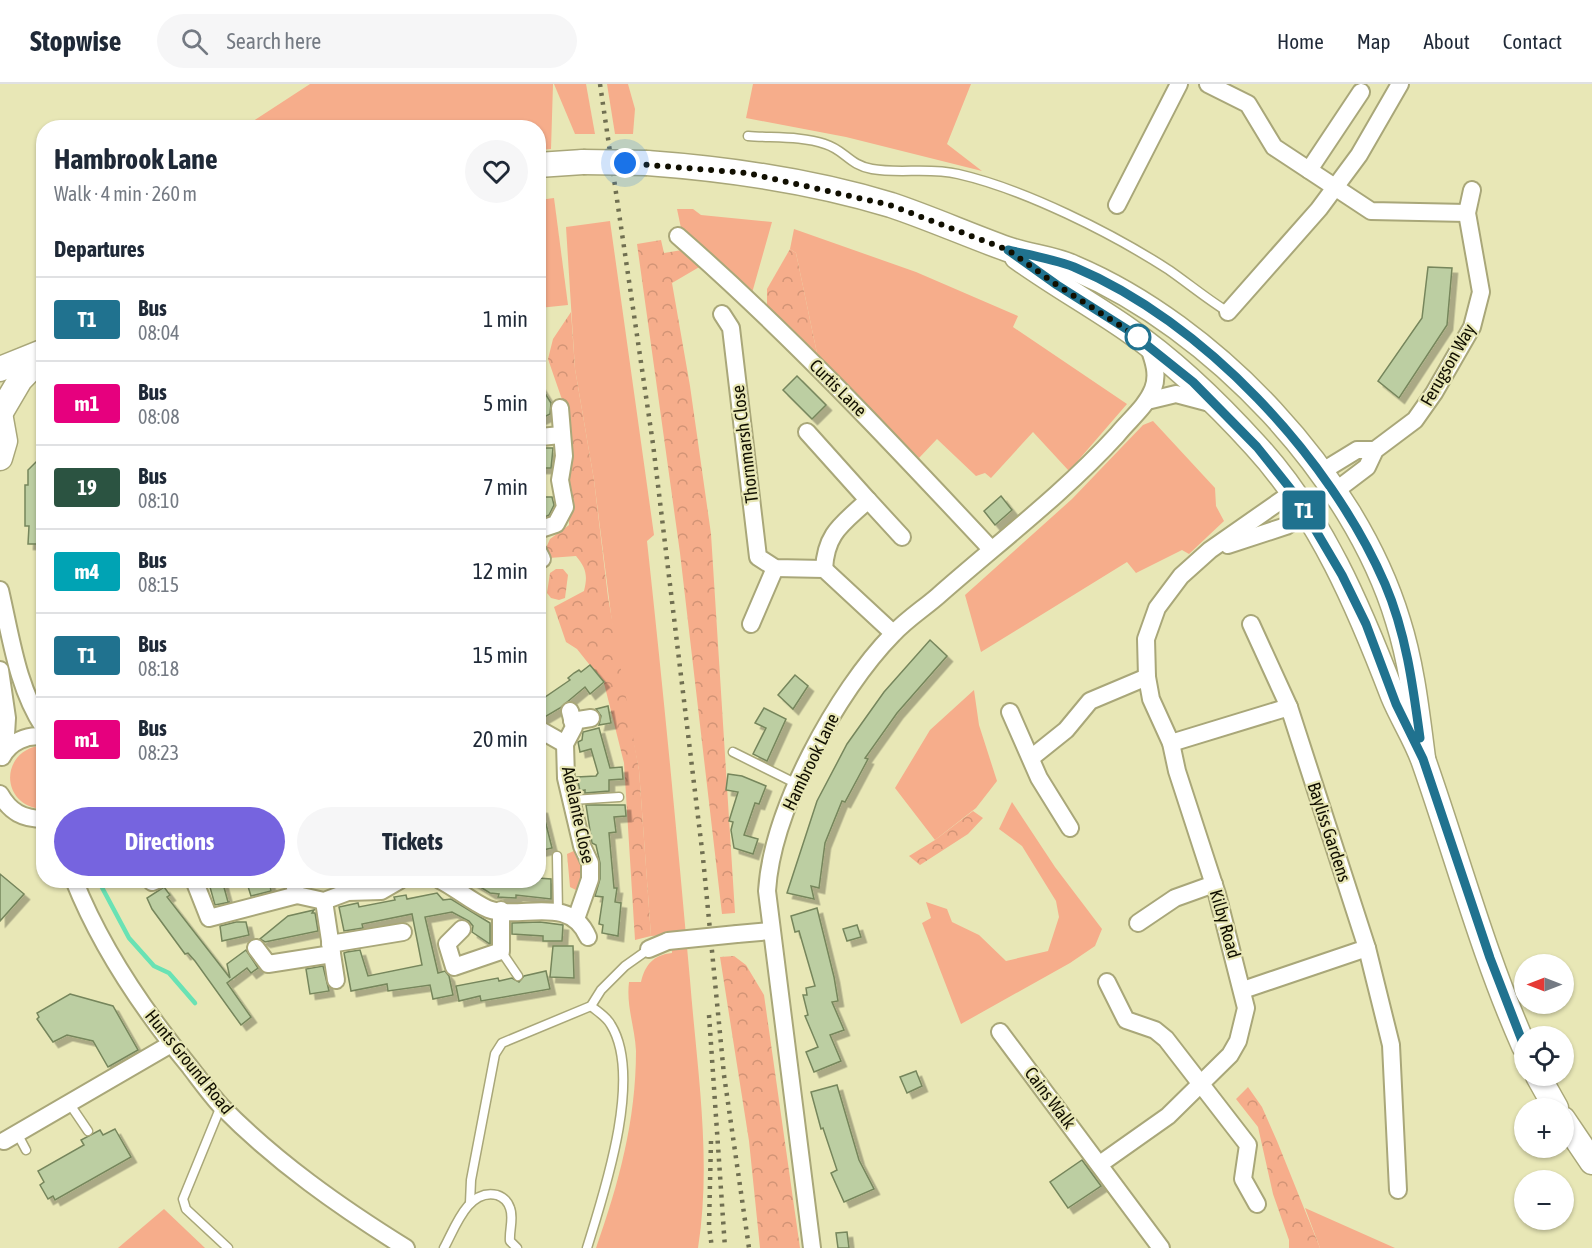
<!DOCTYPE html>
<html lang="en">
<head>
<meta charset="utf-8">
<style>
	body { margin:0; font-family:"Asap Condensed",sans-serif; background:#f6f6f7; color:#1f2937; height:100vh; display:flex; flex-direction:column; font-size:22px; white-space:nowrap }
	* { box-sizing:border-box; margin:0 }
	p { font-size:20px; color:#747a83 }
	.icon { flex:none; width:33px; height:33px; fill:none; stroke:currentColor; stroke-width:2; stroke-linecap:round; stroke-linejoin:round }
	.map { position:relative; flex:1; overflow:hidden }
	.sheet { position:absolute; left:36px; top:36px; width:510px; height:768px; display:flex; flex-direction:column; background:#fff; border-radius:24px; box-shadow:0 2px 4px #0004 }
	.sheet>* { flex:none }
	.badge { padding:0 12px; border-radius:4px; font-size:21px; line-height:39px }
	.needle { width:39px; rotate:270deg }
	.fabs { position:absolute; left:1514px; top:870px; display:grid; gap:12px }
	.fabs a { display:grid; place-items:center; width:60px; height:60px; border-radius:50%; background:#fff; box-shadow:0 2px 4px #0004; font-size:30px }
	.you { position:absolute; width:30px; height:30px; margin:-15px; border:4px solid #fff; border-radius:50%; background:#1a73e8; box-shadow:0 0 0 9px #1a73e833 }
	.map>.badge { position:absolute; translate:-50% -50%; box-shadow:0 0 0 3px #fff }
	h2 { padding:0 18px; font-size:22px; line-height:54px }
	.round { display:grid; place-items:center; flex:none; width:63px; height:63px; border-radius:32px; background:#f6f6f7 }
	.summary { display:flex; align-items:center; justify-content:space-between; height:102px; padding:0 18px }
	h1 { font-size:28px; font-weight:700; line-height:45px }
	.primary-button { display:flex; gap:12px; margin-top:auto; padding:12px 18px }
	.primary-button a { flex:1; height:69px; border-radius:36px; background:#7664df; color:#fff; font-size:24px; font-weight:700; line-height:69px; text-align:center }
	.primary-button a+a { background:#f6f6f7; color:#1f2937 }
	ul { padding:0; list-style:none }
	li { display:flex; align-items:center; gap:18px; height:84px; padding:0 18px; border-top:2px solid #e0e1e3 }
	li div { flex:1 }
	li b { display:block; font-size:22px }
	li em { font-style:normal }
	li .badge { min-width:66px; font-weight:700; text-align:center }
	header { display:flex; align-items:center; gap:36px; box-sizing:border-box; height:84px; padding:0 30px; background:#fff; border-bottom:2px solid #e0e1e3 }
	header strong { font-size:28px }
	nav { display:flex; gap:33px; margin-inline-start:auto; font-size:21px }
	.search { width:420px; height:54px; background:#f6f6f7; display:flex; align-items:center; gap:15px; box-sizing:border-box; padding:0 21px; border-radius:33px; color:#747a83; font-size:22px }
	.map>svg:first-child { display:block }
</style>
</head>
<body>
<header>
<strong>Stopwise</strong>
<div class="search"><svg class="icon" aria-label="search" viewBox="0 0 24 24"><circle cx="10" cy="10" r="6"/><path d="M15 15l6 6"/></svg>Search here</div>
<nav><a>Home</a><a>Map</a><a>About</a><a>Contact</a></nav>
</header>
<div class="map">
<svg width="1592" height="1164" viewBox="0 0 1592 1164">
	<defs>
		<pattern id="forest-crowns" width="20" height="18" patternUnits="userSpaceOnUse" patternTransform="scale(1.5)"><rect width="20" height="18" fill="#f6ad8b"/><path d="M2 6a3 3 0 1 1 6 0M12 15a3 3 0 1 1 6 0" fill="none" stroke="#d29476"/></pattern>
		<filter id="shadow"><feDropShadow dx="5.5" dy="5.5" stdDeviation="0" flood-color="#0004"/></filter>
	</defs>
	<rect width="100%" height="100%" fill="#e8e7b6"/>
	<g fill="#f6ad8b">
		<polygon points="310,0 553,0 551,65 539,66 538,44 244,43"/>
		<polygon points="554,0 586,0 595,50 575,50"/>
		<polygon points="607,0 628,0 635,25 633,50 615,50"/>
		<polygon points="753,0 971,0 947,60 982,87 846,53 746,34"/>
		<polygon points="554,114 568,221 539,224 539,116"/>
		<polygon points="677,125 693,125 701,131 772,138 752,209 681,144"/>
		<path d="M 610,137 L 654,451 L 647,457 C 663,603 677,750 690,896 C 697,985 712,1076 698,1164 L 596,1164 C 619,1099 636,1036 636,967 C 635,943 626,923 629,898 L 641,898 C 645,881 653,871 672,869 L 672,866 L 682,864 L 681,850 L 651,852 L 639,686 L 616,570 L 594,396 L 575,285 L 566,143 Z"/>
		<polygon points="794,145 916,188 1018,232 1013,243 1127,320 1069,387 1033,348 991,394 985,389 976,392 937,355 919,374 818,274 796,169 790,165"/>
		<polygon points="1153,337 1215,404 1216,422 1224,437 1189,470 1182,466 1136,489 1127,478 981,568 965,511 1072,415 1143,341"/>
		<polygon points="974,606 979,641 997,697 976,724 935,756 895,704 930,646"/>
		<path d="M 38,662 L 43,663 L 43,725 C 0,722 0,669 38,662 Z"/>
		<polygon points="1012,718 1055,783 1102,845 1095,862 1070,879 961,940 922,839 931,834 926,818 947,825 952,838 979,851 1006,877 1048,867 1059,833 1056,817 1022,762 999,745"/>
		<polygon points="1305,1124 1395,1164 1320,1164"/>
		<polygon points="164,1125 205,1164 118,1164"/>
	</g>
	<g fill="url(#forest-crowns)">
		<polygon points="661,156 664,169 682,166 701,182 672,199 690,302 711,450 735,829 722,830 680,469 637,160"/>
		<polygon points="790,165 796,169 818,274 767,225 767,205"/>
		<path d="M 571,228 L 575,285 L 594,396 L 608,513 L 639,686 L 651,852 L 635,856 L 624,679 L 604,599 L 577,565 L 566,558 L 554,523 L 584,507 C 588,491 586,484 576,472 L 549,474 L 546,464 L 550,455 L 569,441 L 567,330 L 548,275 L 553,255 Z"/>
		<polygon points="556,485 563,485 568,491 565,514 559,516 551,514 547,509 550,489"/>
		<polygon points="973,727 983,734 968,750 920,781 909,772 935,756"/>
		<path d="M 576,766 C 583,782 587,791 576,806 L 570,803 L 567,770 Z"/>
		<polygon points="734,872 746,881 764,911 800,1164 760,1164 749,1057 720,873"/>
		<polygon points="1248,1003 1262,1023 1277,1057 1320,1164 1289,1164 1289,1156 1273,1110 1258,1043 1236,1015"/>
	</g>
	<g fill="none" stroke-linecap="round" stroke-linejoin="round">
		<polyline stroke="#69e2b4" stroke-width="4.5" points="98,796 129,854 154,882 169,889 195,919"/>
	</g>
	<g fill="#bccea2" stroke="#76865c" stroke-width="1.5" filter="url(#shadow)">
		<polygon points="1428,183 1452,184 1447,241 1399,314 1378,297 1422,234"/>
		<polygon points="797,292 826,321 812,335 783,306"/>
		<polygon points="538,298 551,319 550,330 538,336"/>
		<polygon points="538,364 553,364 551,384 538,384"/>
		<polygon points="44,370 44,460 28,460 29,442 25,442 25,401 28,401 28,386"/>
		<polygon points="1001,412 1012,426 995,441 984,427"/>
		<polygon points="543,413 552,413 554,421 549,431 545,433"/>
		<polygon points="930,556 947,572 897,629 865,674 868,675 845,718 842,717 825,759 819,804 811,802 814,815 787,809 817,717 847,660 884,608"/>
		<polygon points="590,581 604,598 590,610 585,603 560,624 538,637 538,618 570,596 568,594 574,589 579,586 581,588"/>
		<polygon points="795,591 808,602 793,625 778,611"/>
		<polygon points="608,622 611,639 599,641 601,632 596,625"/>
		<polygon points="764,624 786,635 767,677 753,670 766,644 755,639"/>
		<polygon points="599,644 610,684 622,683 623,695 609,696 609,707 585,709 585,706 580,707 577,693 596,692 598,689 591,665 580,668 578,658 582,656 583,648"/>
		<polygon points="728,690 742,692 766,702 759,720 755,719 744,751 758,755 753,770 734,764 731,746 733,738 729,737 738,708 726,706"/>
		<polygon points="586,721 625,721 626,732 614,733 616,748 609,749 614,804 617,804 615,818 621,819 618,852 602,849 603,841 599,840 603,813 595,812 600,795 600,779 596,761 592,759"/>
		<polygon points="538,724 542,724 552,764 538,767"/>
		<polygon points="0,790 24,810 0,837"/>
		<polygon points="538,794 551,795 551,815 516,811 516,814 498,813 499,810 490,809 469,796 538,796"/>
		<polygon points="208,796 222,796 228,818 230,818 215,821"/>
		<polygon points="246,796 269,796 271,807 251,812"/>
		<polygon points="164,803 170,811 167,813 230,894 227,880 246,866 258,884 251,889 247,884 227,899 251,933 241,941 195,877 188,869 185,870 152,825 147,814"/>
		<polygon points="437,809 443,816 451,815 490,839 490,860 472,848 473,842 469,837 452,828 425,833 438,889 445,887 449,892 453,911 433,915 430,901 388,907 387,900 351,907 344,869 347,868 360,866 368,892 422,881 412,830 362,840 363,844 344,847 339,823 358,819 359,823 395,816 394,813 406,811 407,815"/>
		<polygon points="817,824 834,893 838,917 832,918 844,946 830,951 841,977 814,988 806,968 818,963 805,932 808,931 803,911 807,911 806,904 815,902 799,847 795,848 791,832"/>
		<polygon points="314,826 312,829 315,829 318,847 265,858 260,855 288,832"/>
		<polygon points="236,838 246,838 249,851 222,857 220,842"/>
		<polygon points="540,838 563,841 562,857 543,857 543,852 512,850 512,839"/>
		<polygon points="857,841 861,853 847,857 843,845"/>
		<polygon points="553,862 573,862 574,894 550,893"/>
		<polygon points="323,882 329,907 310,910 306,885"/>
		<polygon points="546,887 550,905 481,917 480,912 459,917 456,902 498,894 499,897 512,894 519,898 524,892"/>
		<polygon points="70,910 113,922 138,966 108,983 93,957 67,951 53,958 37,935 39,933 37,929"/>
		<polygon points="916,987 922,1002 907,1009 900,993"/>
		<polygon points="837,1001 859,1076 874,1105 844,1118 831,1089 837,1086 823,1044 821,1045 811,1008"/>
		<polygon points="115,1045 131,1073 55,1116 53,1112 48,1115 40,1101 44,1098 38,1087 84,1061 81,1056 100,1046 103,1051"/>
		<polygon points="1082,1076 1101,1102 1068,1124 1050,1098"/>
		<polygon points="847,1148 849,1164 838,1164 836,1149"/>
	</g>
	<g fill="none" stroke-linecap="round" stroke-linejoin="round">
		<g stroke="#a9a779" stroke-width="11">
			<g id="lane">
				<path d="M 748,52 C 773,54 802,52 825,60 C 845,66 849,81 872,85 C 900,90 929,83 958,90 C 1024,105 1112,149 1169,186 C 1189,200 1207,215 1228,228"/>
				<polyline points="733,668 797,700"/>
				<polyline points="572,716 619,713"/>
				<polyline points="557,772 558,829"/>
				<polyline points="501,867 518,892"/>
				<polyline points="69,1019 88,1047"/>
				<polyline points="221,1022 183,1115 186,1125 228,1164"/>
				<polyline points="17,1049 26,1066"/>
				<polyline points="470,1119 471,1096 495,970 502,959 591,922 601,906 625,882 649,865"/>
				<path d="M 444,1164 C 455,1144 468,1104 497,1111 C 503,1113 508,1118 510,1124 C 514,1134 509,1146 510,1157 L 517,1164"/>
				<path d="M 587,1164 C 604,1109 643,993 611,941 C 607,933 598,928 591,922"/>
			</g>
		</g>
		<g stroke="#a9a779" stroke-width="20">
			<g id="street">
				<polyline points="1208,0 1248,20 1274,63 1371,127 1467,129"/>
				<polyline points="1309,86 1361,8"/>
				<polyline points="1117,121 1179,0"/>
				<path d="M 678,152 C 789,249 890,357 991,465"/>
				<polyline points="1228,228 1319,125 1359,71 1400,0"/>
				<polyline points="722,230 731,244 758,473 775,484 824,485 893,549"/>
				<polyline points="1147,317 1176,310 1210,319"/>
				<polyline points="807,348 868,416"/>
				<polyline points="540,353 561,351"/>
				<polyline points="1321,388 1357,366 1375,366"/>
				<polyline points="1334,408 1367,383 1375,366 1415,336 1434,309 1472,243 1481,208 1467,129 1472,106"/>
				<polyline points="538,446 556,440 565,423 560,396 564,372 560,324"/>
				<polyline points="1228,461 1286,442 1306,429"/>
				<polyline points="538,467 542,475"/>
				<path d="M 824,485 C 826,448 843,440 868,416 L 902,453"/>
				<path d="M 0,506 C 11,553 17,603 44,644"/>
				<polyline points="751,540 775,484"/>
				<polyline points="1251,540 1289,623"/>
				<polyline points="0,586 7,634 5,667"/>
				<polyline points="570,627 574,643 565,660 566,694 582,762 590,779 590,795 576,835"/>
				<polyline points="1010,628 1039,694 1070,744"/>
				<polyline points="572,637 591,634"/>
				<polyline points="542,647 565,660"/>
				<polyline points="1171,659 1289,623 1367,864 1243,906"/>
				<path d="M 2,673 C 10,658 27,650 44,653"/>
				<polyline points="1031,674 1066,646 1090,617 1147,593"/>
				<path d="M 0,710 C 10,728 23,735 44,735"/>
				<path d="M 74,796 C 101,864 144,927 190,983 C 200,996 210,1010 221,1022 C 276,1078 340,1123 406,1164"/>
				<polyline points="194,796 209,834 297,811"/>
				<polyline points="293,796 297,811 324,817 348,808 381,807 400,796"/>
				<path d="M 440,796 C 456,804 472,818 488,825 C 521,837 569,809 588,853"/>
				<polyline points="152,798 157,796"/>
				<polyline points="324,817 336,896"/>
				<polyline points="1138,839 1175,814 1214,800"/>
				<polyline points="462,845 447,860 454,883 501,867 501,826"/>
				<polyline points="737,850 771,847"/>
				<polyline points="330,860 403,848"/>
				<polyline points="256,864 268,880 332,870"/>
				<polyline points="1367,864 1391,961 1398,1106"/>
				<polyline points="649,865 668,857"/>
				<polyline points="1107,898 1126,936 1155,946 1166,955 1248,1061 1243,1095 1257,1120"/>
				<polyline points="1000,948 1161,1164"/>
				<polyline points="4,1057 171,960"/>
				<polyline points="1100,1080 1168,1032 1230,971 1238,957 1246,924 1217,810 1177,687 1171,659 1151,615 1147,593 1146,555 1157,524 1181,492 1210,466 1293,408"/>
				<path d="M 812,1164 L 767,807 C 772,726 837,607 893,550 C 907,535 923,525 938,512 C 998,459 1063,410 1117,351 C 1129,336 1146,323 1153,305 C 1159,290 1153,275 1148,261"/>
			</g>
		</g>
		<g stroke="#a9a779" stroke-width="27">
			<g id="secondary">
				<path d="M 647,79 C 729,85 812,97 891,121 C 930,134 968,151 1007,165 C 1029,173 1053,174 1074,184 C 1213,243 1354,391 1398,537 C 1412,581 1417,628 1423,674"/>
				<polyline points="538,81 583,78"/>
				<path d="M 1017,173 C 1053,199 1091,220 1127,245 C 1175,278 1217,319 1256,362 C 1321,433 1359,523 1393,612 C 1402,634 1416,655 1424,678 C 1457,772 1483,870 1524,962"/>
				<polyline points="0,285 42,268"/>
				<polyline points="0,329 5,357 0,374"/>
				<polyline points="0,330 20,296 44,271"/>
				<polyline points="1538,992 1556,1024"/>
				<polyline points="1563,1035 1592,1078"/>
			</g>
		</g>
		<use href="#lane" stroke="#fff" stroke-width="8"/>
		<use href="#street" stroke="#fff" stroke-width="16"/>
		<use href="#secondary" stroke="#fff" stroke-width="24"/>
		<g stroke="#706f51" stroke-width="4.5" stroke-dasharray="3 6" stroke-linecap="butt">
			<polyline points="600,0 653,360 703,774 724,991 749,1164"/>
			<polyline points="709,931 725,1164"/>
			<polyline points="711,1057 709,1142 712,1164"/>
		</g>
		<g stroke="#a9a779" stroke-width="20" stroke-linecap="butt">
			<polyline id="street-bridge" points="668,857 737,850"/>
		</g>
		<g stroke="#a9a779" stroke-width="27" stroke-linecap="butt">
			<polyline id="secondary-bridge" points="583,78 647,79"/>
		</g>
		<use href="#street-bridge" stroke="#fff" stroke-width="16"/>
		<use href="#secondary-bridge" stroke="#fff" stroke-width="24"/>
	</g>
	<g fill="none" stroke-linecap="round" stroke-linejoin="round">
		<g stroke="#fff" stroke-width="14">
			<path id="line" d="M 1420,654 C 1413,602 1406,549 1385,500 C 1330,373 1203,237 1074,183 C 1053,175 1030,171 1008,166 L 1057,201 L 1128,246 L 1193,298 L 1257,363 L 1293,408 L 1342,491 L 1366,540 L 1396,620 L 1423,675 L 1490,874 L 1524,962"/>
		</g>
		<use href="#line" stroke="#20728f" stroke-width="9"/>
		<polyline stroke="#110f01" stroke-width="6" stroke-dasharray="0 10.8" points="625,79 747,89 890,121 1008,166 1057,201 1138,253"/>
	</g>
	<circle fill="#fff" stroke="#20728f" stroke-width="3" cx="1138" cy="253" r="12"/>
	<g text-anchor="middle" stroke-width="4.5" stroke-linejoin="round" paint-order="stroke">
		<g font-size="18" fill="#110f01" stroke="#e8e7b6">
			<text transform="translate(1448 281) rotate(-60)" y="6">Ferugson Way</text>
			<text transform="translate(838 304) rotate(45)" y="6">Curtis Lane</text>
			<text transform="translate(745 360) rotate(-97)" y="6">Thornmarsh Close</text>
			<text transform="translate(811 678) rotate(-64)" y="6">Hambrook Lane</text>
			<text transform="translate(578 731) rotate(78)" y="6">Adelante Close</text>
			<text transform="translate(1329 748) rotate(72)" y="6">Bayliss Gardens</text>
			<text transform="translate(1225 840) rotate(74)" y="6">Kilby Road</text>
			<text transform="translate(189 978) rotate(51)" y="6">Hunts Ground Road</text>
			<text transform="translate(1050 1014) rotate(53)" y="6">Cains Walk</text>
		</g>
	</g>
</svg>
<div class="fabs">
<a><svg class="needle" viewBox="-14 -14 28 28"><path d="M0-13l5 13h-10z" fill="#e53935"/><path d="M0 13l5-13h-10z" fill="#747a83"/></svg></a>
<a><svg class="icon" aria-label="locate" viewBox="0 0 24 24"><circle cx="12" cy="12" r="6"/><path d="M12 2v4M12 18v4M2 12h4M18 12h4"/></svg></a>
<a>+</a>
<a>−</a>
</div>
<div class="you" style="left:625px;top:79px"></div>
<b class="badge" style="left:1304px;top:426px;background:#20728f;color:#fff">T1</b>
<section class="sheet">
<div class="summary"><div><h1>Hambrook Lane</h1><p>Walk · 4 min · 260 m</p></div><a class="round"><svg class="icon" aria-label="heart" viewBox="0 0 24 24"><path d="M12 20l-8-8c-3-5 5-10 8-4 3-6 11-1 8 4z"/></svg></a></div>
<h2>Departures</h2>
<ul>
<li><span class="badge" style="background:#20728f;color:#fff">T1</span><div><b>Bus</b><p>08:04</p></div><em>1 min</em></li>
<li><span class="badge" style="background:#e6007e;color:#fff">m1</span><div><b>Bus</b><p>08:08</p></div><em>5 min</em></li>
<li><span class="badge" style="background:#2b5341;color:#fff">19</span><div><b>Bus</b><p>08:10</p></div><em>7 min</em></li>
<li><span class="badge" style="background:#00a3b4;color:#fff">m4</span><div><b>Bus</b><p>08:15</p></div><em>12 min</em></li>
<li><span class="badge" style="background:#20728f;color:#fff">T1</span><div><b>Bus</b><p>08:18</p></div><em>15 min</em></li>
<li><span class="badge" style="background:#e6007e;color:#fff">m1</span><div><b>Bus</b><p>08:23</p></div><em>20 min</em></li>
</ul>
<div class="primary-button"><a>Directions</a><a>Tickets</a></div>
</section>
</div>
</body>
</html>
